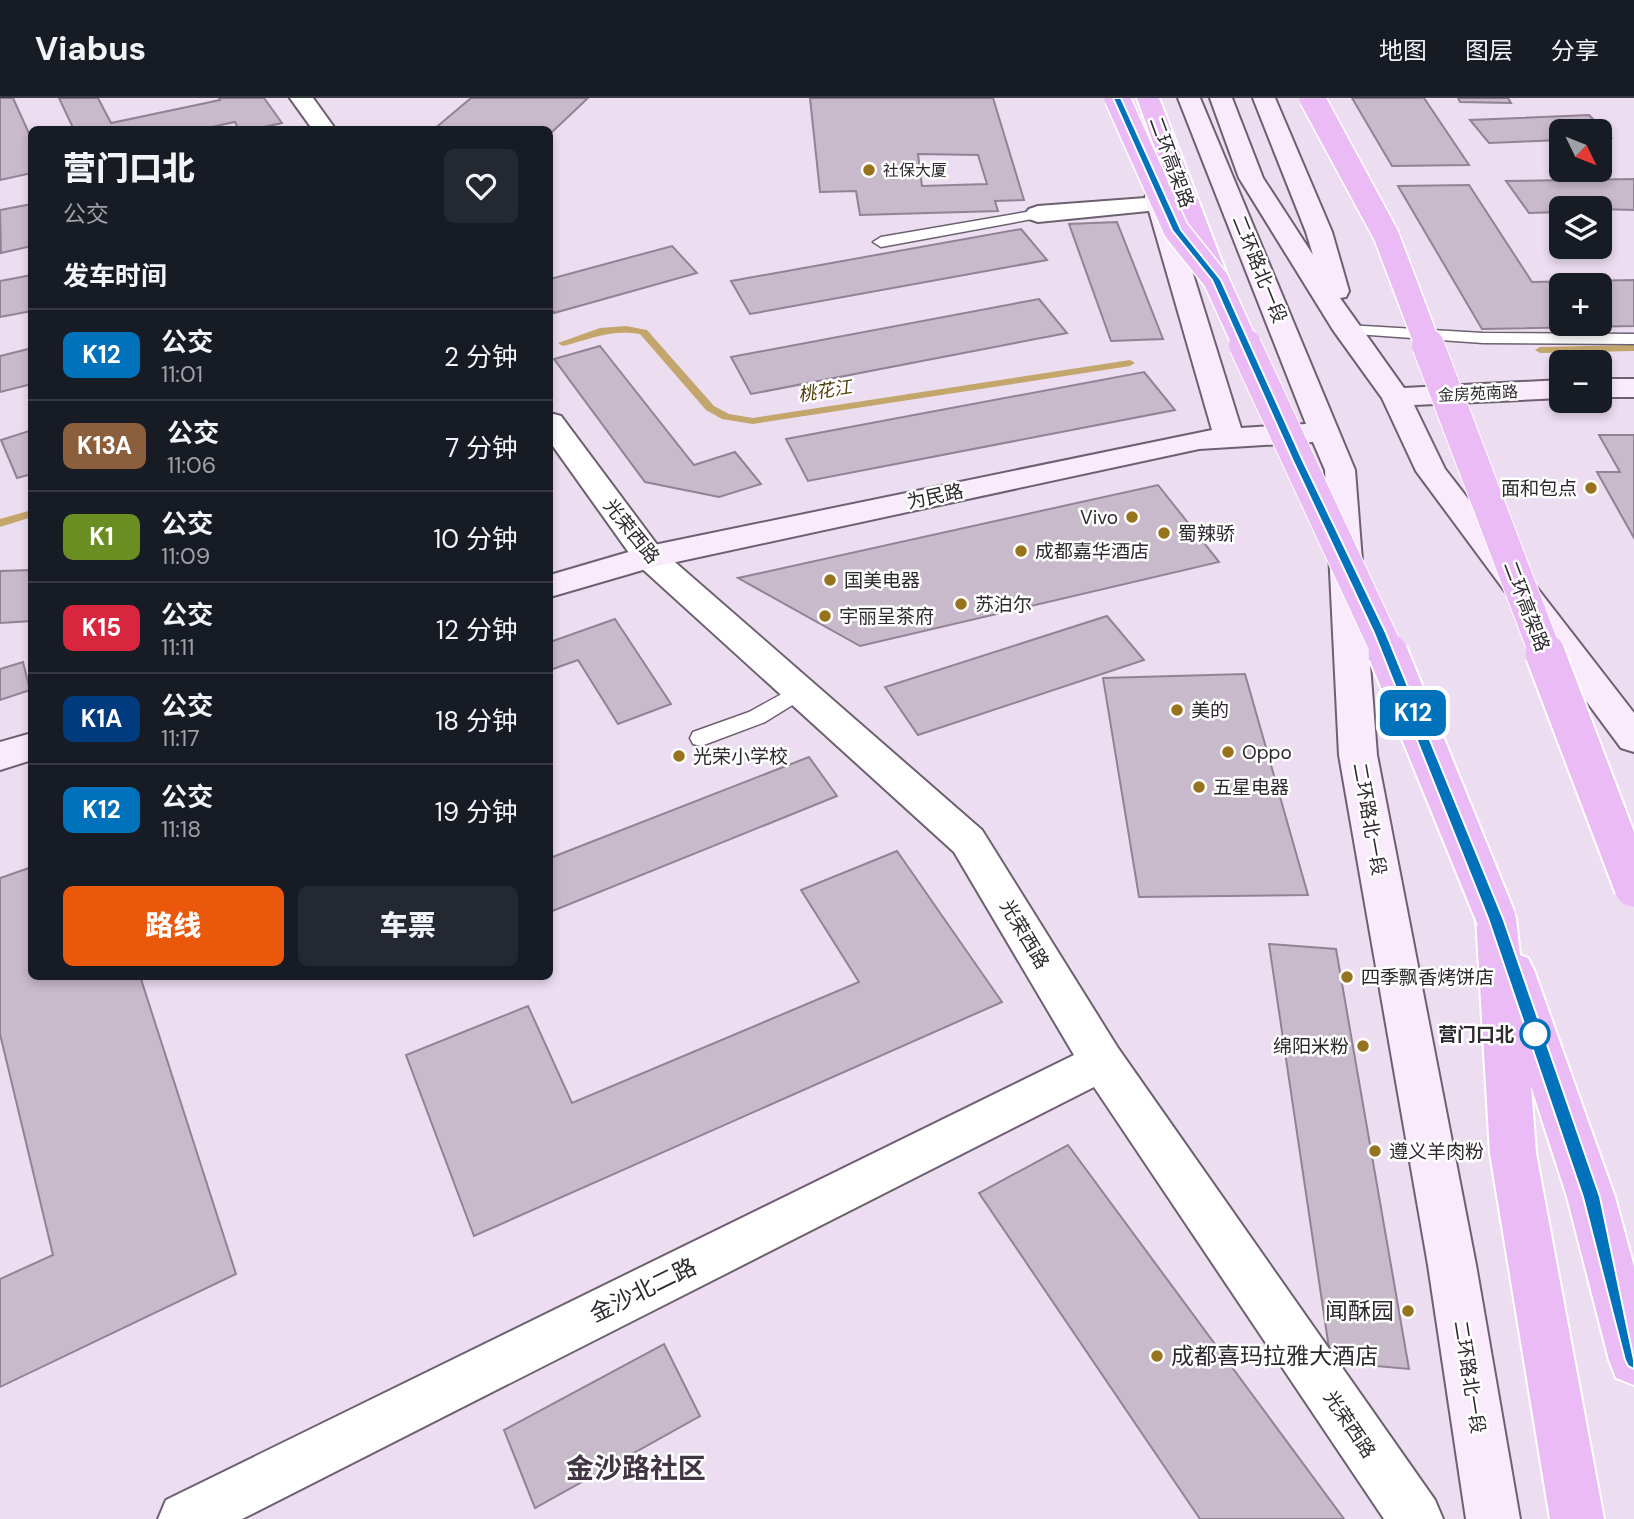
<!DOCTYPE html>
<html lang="zh">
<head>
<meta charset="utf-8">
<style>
	body { margin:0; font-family:"DM Sans","Noto Sans SC",sans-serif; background:#242831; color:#f1f3f6; height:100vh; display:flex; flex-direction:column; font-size:26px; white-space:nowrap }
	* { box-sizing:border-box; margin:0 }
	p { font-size:23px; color:#9ea1a6 }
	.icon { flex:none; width:38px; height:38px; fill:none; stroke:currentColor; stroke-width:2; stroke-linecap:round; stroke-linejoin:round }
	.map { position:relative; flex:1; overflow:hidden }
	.sheet { position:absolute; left:28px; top:28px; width:525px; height:854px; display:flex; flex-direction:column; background:#171b24; border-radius:10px; box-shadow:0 4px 10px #0003 }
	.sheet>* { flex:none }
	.badge { padding:0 14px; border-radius:10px; font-size:24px; line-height:46px }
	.needle { width:46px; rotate:133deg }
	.tools { position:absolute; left:1549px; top:21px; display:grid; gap:14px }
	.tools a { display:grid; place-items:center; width:63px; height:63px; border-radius:10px; background:#171b24; box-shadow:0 4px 10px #0003; font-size:35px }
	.map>.badge { position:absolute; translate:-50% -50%; box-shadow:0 0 0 4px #fff }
	h2 { padding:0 35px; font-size:26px; line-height:63px }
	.round { display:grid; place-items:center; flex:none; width:74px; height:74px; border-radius:10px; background:#242831 }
	.overview { display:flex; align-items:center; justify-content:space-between; height:119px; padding:0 35px }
	h1 { font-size:33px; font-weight:800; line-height:52px }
	.button { display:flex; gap:14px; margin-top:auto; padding:14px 35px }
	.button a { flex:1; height:80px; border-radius:10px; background:#ea580c; color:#fff; font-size:28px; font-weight:800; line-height:80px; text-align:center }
	.button a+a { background:#242831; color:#f1f3f6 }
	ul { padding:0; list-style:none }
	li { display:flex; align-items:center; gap:21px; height:91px; padding:0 35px; border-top:2px solid #363941 }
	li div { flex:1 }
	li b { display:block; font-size:26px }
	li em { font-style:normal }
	li .badge { min-width:77px; font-weight:700; text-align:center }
	header { display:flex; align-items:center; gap:42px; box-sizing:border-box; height:98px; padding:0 35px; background:#171b24; border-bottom:2px solid #363941 }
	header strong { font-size:33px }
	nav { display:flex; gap:38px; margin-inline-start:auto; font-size:24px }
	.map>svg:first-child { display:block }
</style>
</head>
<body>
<header>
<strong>Viabus</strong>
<nav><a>地图</a><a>图层</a><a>分享</a></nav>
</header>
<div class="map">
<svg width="1634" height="1421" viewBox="0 0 1634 1421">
	<rect width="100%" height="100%" fill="#ecddf0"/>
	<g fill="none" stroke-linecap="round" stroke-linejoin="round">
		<g fill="#c2a66c" fill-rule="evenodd">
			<path d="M 626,228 L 647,232 L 714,308 L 729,316 L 753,320 L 1130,262 L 1135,265 L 1130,268 L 753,326 L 722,321 L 706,312 L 640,236 C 611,231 590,241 563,248 L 558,245 L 600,230 Z"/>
			<polygon points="1634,247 1634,253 1540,255 1535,252 1540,249"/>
			<polygon points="32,412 32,419 0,429 0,421"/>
		</g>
	</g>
	<g fill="#c8b9cb" stroke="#918394" stroke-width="2" fill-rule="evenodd">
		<polygon points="0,0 13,0 32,42 32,75 0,82"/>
		<polygon points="59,0 98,0 111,25 220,2 219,0 264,0 282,25 250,32 239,32 235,24 198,32 74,32"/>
		<polygon points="471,0 588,0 550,36 550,32 433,32"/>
		<path d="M 810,0 L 993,0 L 1024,102 L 995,103 L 998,113 L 860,117 L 856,93 L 820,94 ZM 918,56 L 978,57 L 987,86 L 922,88 Z"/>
		<polygon points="1352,0 1424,0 1469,67 1392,68"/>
		<polygon points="1458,0 1508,0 1511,5 1460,4"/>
		<polygon points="1589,17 1611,40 1600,40 1600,33 1561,33 1561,42 1489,45 1470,22"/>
		<polygon points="1634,81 1634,112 1561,110 1561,114 1529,115 1506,83"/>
		<path d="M 1469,87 L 1532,184 L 1634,182 L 1634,228 L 1482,231 L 1398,88 ZM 1561,187 L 1600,187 L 1600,226 L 1561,226 Z"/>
		<polygon points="32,106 32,148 1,155 0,112"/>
		<polygon points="1117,124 1163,241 1111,243 1069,126"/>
		<polygon points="1021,131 1047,162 750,216 731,183"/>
		<polygon points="672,148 697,175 554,215 550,209 550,181"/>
		<polygon points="32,177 32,213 0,219 0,183"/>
		<polygon points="1039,201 1067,235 751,296 731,259"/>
		<polygon points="600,248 694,367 735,354 761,386 719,399 645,384 554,261"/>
		<polygon points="32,250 32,286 0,294 0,258"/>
		<polygon points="1144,274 1175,312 808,383 786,341"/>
		<polygon points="32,332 32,376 17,380 1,342"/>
		<polygon points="1599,337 1634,337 1634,440 1597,374 1620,374"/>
		<polygon points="1158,387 1219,464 860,548 738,480"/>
		<polygon points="32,472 32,523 0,525 0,473"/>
		<polygon points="1107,518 1144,562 918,637 885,589"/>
		<polygon points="615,521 671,606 618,626 578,562 550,572 550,544"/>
		<polygon points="23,564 30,592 0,602 0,571"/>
		<polygon points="1245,576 1308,797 1139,799 1103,580"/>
		<polygon points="809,659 837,698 550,814 550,760"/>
		<polygon points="897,753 1002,904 474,1138 406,957 528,908 572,1005 859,884 801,792"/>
		<polygon points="32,769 32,878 140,878 236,1176 0,1289 0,1181 53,1157 0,936 0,780"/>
		<polygon points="1269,846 1336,851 1409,1271 1331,1264"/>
		<polygon points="1068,1047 1344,1421 1200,1421 979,1095"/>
		<polygon points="664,1246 700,1318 535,1410 504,1332"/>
	</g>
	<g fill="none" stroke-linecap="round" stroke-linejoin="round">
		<g stroke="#6d6070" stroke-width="3">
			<g id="lane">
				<polygon points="1038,112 1043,113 1045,116 1043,119 881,149 873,144 881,139"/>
				<polygon points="1347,227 1483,235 1634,236 1634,246 1483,245 1341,235 1339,232 1341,229"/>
				<polygon points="800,586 807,588 811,593 807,598 765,624 701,648 693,646 690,640 693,634 749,614"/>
			</g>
		</g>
		<g stroke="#6d6070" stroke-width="4">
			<g id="street">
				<polygon points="290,0 313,0 336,32 313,32"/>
				<polygon points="1159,99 1168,101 1171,106 1168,111 1038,124 1029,121 1025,116 1029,111 1038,108"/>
				<polygon points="550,315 561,318 661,452 982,732 1118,950 1435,1402 1443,1421 1384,1421 1094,989 242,1421 158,1421 166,1402 1074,957 954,754 637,466 550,344"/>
			</g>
		</g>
		<g stroke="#6d6070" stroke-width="4">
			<g id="secondary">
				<polygon points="1178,0 1200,0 1355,372 1377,657 1476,1167 1520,1421 1466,1421 1428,1167 1339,657 1325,372 1313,344 1199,351 653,469 550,499 550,477 649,448 1212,332 1145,99 1148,94 1157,92 1166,94 1169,99 1241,330 1306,326"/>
				<polygon points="1210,0 1232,0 1263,80 1313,157 1306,134 1253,0 1275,0 1332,134 1349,193 1346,199 1340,200 1404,290 1561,282 1561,300 1414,307 1445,371 1634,615 1634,654 1621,650 1416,373 1382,300 1333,232 1239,80"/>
				<rect x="1600" y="281" width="34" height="18"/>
				<polygon points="32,635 32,662 0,672 0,644"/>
			</g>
		</g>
		<g stroke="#fff" stroke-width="4">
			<g id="highway">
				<polygon points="1137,0 1159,0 1229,182 1225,188 1216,190 1207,188 1203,182"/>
				<polygon points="1496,804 1510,808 1516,820 1520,857 1528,860 1534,872 1615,1099 1634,1169 1634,1287 1616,1280 1609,1262 1567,1099 1531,988 1536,1055 1604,1421 1550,1421 1490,1055 1476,820 1482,808"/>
			</g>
		</g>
		<use href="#lane" fill="#fff" fill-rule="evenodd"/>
		<use href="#street" fill="#fff" fill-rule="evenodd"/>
		<use href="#secondary" fill="#f9ebfc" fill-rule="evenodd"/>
		<use href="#highway" fill="#ebbbf6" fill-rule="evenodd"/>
		<g stroke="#fff" stroke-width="28" stroke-linecap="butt">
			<g id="highway-bridge-far2">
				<polyline points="1117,0 1176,132 1216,182 1246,248"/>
				<polyline points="1312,0 1386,137 1428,248"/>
			</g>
		</g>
		<g stroke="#fff" stroke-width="34" stroke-linecap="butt">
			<g id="highway-bridge-far1">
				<polyline points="1245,247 1389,557"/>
				<polyline points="1428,247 1546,557"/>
			</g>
		</g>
		<g stroke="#fff" stroke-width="43" stroke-linecap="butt">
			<g id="highway-bridge">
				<polyline points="1388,555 1496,820"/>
				<polyline points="1545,555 1634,789"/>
			</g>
		</g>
		<use href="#highway-bridge-far2" stroke="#ebbbf6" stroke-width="25"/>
		<use href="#highway-bridge-far1" stroke="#ebbbf6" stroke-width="32"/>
		<use href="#highway-bridge" stroke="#ebbbf6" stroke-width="39"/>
	</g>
	<polygon fill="#0072bc" stroke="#fff" stroke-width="2" points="1113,0 1121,0 1181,132 1221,182 1303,363 1386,535 1503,820 1600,1099 1634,1262 1634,1271 1628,1268 1625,1262 1583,1099 1488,820 1374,535 1293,363 1212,182 1172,132"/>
	<g fill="#98731d" stroke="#fff" stroke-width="2.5">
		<circle cx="869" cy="72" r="7"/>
		<circle cx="1591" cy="390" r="7"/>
		<circle cx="1132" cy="419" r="7"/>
		<circle cx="1164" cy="435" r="7"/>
		<circle cx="1021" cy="453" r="7"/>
		<circle cx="830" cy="482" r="7"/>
		<circle cx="961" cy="506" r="7"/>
		<circle cx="825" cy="518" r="7"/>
		<circle cx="1177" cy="612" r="7"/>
		<circle cx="1228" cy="654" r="7"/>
		<circle cx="679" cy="658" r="7"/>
		<circle cx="1199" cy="689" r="7"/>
		<circle cx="1347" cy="879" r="7"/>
		<circle cx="1363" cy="948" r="7"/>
		<circle cx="1375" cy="1053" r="7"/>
		<circle cx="1408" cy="1213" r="7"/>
		<circle cx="1157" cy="1258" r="7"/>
	</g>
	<circle fill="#fff" stroke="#0072bc" stroke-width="3.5" cx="1535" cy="936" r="14"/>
	<g text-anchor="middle" stroke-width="5" stroke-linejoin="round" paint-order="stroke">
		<g font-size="16" fill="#2e282f" stroke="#fff" text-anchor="start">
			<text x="883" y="78">社保大厦</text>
		</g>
		<g font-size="16" fill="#2e282f" stroke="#fff">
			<text transform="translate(1478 295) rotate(-3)" y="6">金房苑南路</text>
		</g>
		<g font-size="18" font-style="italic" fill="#4f3b0b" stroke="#fff">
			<text transform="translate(825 293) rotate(-9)" y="6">桃花江</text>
		</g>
		<g font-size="19" fill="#2e282f" stroke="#fff">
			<text transform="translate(1172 64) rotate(70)" y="7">二环高架路</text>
			<text transform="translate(1260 171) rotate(68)" y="7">二环路北一段</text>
			<text transform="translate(935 398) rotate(-12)" y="7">为民路</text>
			<text transform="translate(632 433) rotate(51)" y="7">光荣西路</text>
			<text transform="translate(1527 508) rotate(69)" y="7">二环高架路</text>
			<text transform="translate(1370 721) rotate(80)" y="7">二环路北一段</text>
			<text transform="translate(1025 836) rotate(59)" y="7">光荣西路</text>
			<text transform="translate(1470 1279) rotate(81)" y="7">二环路北一段</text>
			<text transform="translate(1350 1326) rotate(56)" y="7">光荣西路</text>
		</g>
		<g font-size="19" fill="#2e282f" stroke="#fff" text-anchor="start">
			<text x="1577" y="397" text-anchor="end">面和包点</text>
			<text x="1118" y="426" text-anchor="end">Vivo</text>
			<text x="1178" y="442">蜀辣骄</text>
			<text x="1035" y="460">成都嘉华酒店</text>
			<text x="844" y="489">国美电器</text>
			<text x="975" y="513">苏泊尔</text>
			<text x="839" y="525">宇丽呈茶府</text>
			<text x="1191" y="619">美的</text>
			<text x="1242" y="661">Oppo</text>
			<text x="693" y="665">光荣小学校</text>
			<text x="1213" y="696">五星电器</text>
			<text x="1361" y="886">四季飘香烤饼店</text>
			<text x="1349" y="955" text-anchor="end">绵阳米粉</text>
			<text x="1389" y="1060">遵义羊肉粉</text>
		</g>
		<g font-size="19" font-weight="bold" fill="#2e282f" stroke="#fff" text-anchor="end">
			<text x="1514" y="943">营门口北</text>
		</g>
		<g font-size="23" fill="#2e282f" stroke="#fff">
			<text transform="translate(643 1192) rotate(-26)" y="8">金沙北二路</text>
		</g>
		<g font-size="23" fill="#2e282f" stroke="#fff" text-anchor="end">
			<text x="1394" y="1221">闻酥园</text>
			<text x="1171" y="1266" text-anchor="start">成都喜玛拉雅大酒店</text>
		</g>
		<g font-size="28" font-weight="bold" fill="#413544" stroke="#fff">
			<text x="636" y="1380">金沙路社区</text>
		</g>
	</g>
</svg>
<div class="tools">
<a><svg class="needle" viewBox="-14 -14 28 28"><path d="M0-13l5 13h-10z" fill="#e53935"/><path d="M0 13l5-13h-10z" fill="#9ea1a6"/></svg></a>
<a><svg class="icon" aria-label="layers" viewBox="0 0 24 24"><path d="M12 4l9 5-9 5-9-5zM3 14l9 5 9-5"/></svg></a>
<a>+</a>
<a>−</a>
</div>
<b class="badge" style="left:1413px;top:615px;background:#0072bc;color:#fff">K12</b>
<section class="sheet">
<div class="overview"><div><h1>营门口北</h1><p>公交</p></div><a class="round"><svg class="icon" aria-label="heart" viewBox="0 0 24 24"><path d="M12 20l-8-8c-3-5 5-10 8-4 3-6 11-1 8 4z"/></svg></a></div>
<h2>发车时间</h2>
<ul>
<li><span class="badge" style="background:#0072bc;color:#fff">K12</span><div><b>公交</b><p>11:01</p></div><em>2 分钟</em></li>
<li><span class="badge" style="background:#8b5e3c;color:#fff">K13A</span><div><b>公交</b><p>11:06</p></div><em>7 分钟</em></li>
<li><span class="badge" style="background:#6b8e23;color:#fff">K1</span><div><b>公交</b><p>11:09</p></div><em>10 分钟</em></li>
<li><span class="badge" style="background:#d7263d;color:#fff">K15</span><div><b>公交</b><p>11:11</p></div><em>12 分钟</em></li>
<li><span class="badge" style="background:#003b80;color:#fff">K1A</span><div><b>公交</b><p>11:17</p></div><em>18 分钟</em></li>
<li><span class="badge" style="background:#0072bc;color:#fff">K12</span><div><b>公交</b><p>11:18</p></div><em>19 分钟</em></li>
</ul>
<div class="button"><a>路线</a><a>车票</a></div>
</section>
</div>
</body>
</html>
